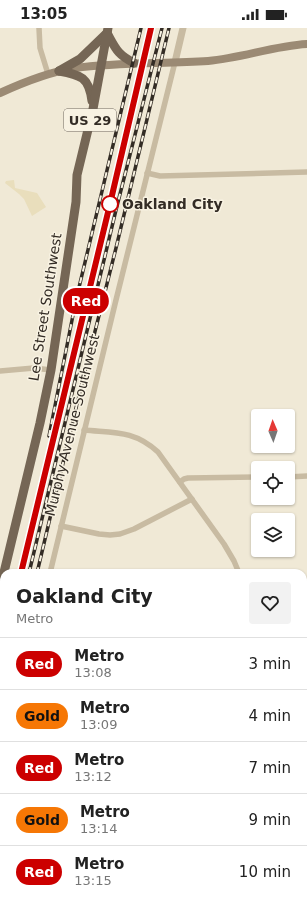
<!DOCTYPE html>
<html lang="en">
<head>
<meta charset="utf-8">
<style>
	body { margin:0; font-family:"DejaVu Sans",sans-serif; background:#f2f2f2; color:#222; height:100vh; display:flex; flex-direction:column; font-size:15px; white-space:nowrap }
	* { box-sizing:border-box; margin:0 }
	p { font-size:13px; color:#767676 }
	.icon { flex:none; width:22px; height:22px; fill:none; stroke:currentColor; stroke-width:2; stroke-linecap:round; stroke-linejoin:round }
	.map { position:relative; flex:1; overflow:hidden }
	.drawer { position:absolute; left:0px; top:541px; width:307px; height:336px; display:flex; flex-direction:column; background:#fff; border-radius:12px 12px 0 0; box-shadow:0 1px 3px #0004 }
	.drawer>* { flex:none }
	.badge { padding:0 8px; border-radius:13px; font-size:14px; line-height:26px }
	.needle { width:26px; rotate:358deg }
	.controls { position:absolute; left:251px; top:381px; display:grid; gap:8px }
	.controls a { display:grid; place-items:center; width:44px; height:44px; border-radius:4px; background:#fff; box-shadow:0 1px 3px #0004; font-size:20px }
	.map>.badge { position:absolute; translate:-50% -50%; box-shadow:0 0 0 2px #fff }
	.round { display:grid; place-items:center; flex:none; width:42px; height:42px; border-radius:4px; background:#f2f2f2 }
	.overview { display:flex; align-items:center; justify-content:space-between; height:68px; padding:0 16px }
	h1 { font-size:19px; font-weight:800; line-height:30px }
	ul { padding:0; list-style:none }
	li { display:flex; align-items:center; gap:12px; height:52px; padding:0 16px; border-top:1px solid #e0e0e0 }
	li div { flex:1 }
	li b { display:block; font-size:15px }
	li em { font-style:normal }
	li .badge { min-width:44px; font-weight:700; text-align:center }
	.status { display:flex; justify-content:space-between; align-items:center; height:28px; padding:0 20px; background:#fff; direction:ltr }
	.status svg { height:11px; fill:currentColor }
	.map>svg:first-child { display:block }
</style>
</head>
<body>
<div class="status"><b>13:05</b><svg viewBox="0 0 49 12"><path d="M0 12V9h3v3zM5 12V6h3v6zM10 12V3h3v9zM15 12V0h3v12zM26 1h20v11H26zM47 4h2v5h-2z"/></svg></div>
<div class="map">
<svg width="307" height="877" viewBox="0 0 307 877">
	<rect width="100%" height="100%" fill="#f0e9d6"/>
	<polygon fill="#e9debc" points="14,152 15,160 37,165 46,179 32,188 24,171 19,166 5,155 6,153"/>
	<g fill="none" stroke-linecap="round" stroke-linejoin="round">
		<g stroke="#c8bba2" stroke-width="5.5">
			<polyline points="39,0 40,20 48,46"/>
			<polyline points="147,145 160,148 307,144"/>
			<polyline points="0,343 34,340 51,342"/>
			<path d="M 84,402 C 114,405 134,402 158,424 L 224,516 L 234,533 L 239,545"/>
			<polyline points="288,449 307,448"/>
			<polyline points="180,454 184,451 188,450 258,449"/>
			<polyline points="61,498 99,506 110,507 120,506 134,501 192,471"/>
			<polyline points="50,545 115,276 175,34"/>
			<polyline points="303,794 307,810"/>
			<polyline points="303,832 307,832"/>
			<polyline points="227,877 227,873"/>
		</g>
		<polyline stroke="#c8bba2" stroke-width="7" points="175,34 183,0"/>
		<path stroke="#9b8a74" stroke-width="8" d="M 0,65 C 24,54 49,44 75,40 C 119,34 164,36 208,33 C 242,30 273,18 307,16"/>
		<g stroke="#756655" stroke-width="9">
			<path d="M 107,5 C 116,21 117,26 134,35"/>
			<polyline points="59,43 80,31 107,5"/>
			<path d="M 59,43 C 81,47 89,49 92,73"/>
			<polyline points="0,561 40,395 51,342 76,174 77,147 93,81 108,0"/>
		</g>
		<g stroke="#332c25" stroke-width="3.5">
			<g id="rail">
				<polyline points="49,408 76,272 141,0"/>
				<polyline points="21,545 110,175 151,0"/>
				<polyline points="29,545 116,182 162,0"/>
				<polyline points="37,545 81,359 116,220 169,0"/>
				<polyline points="0,615 4,598"/>
				<polyline points="0,635 4,617"/>
				<polyline points="0,665 4,648"/>
				<polyline points="0,686 4,669"/>
				<polyline points="0,705 4,687"/>
				<polyline points="0,723 4,707"/>
			</g>
		</g>
		<use href="#rail" stroke="#f8f2e2" stroke-width="2" stroke-dasharray="6" stroke-linecap="butt"/>
	</g>
	<g fill="none" stroke-linecap="round" stroke-linejoin="round">
		<g stroke="#fff" stroke-width="9">
			<polyline id="line" points="21,545 110,176 151,0"/>
		</g>
		<use href="#line" stroke="#c00" stroke-width="6"/>
	</g>
	<circle fill="#fff" stroke="#c00" stroke-width="2" cx="110" cy="176" r="8"/>
	<g text-anchor="middle" stroke-width="3" stroke-linejoin="round" paint-order="stroke">
		<rect fill="#f8f2e2" stroke="#6e675e" stroke-width="1" x="64" y="81" width="52" height="22" rx="3"/>
		<g font-size="13" font-weight="bold" fill="#332c25">
			<text x="90" y="97">US 29</text>
		</g>
		<g font-size="14" font-weight="bold" fill="#332c25" stroke="#f8f2e2" text-anchor="start">
			<text x="122" y="181">Oakland City</text>
		</g>
		<g font-size="14" fill="#332c25" stroke="#f8f2e2">
			<text transform="translate(45 279) rotate(-81)" y="5">Lee Street Southwest</text>
			<text transform="translate(72 397) rotate(-76)" y="5">Murphy Avenue Southwest</text>
		</g>
	</g>
</svg>
<div class="controls">
<a><svg class="needle" viewBox="-14 -14 28 28"><path d="M0-13l5 13h-10z" fill="#e53935"/><path d="M0 13l5-13h-10z" fill="#767676"/></svg></a>
<a><svg class="icon" aria-label="locate" viewBox="0 0 24 24"><circle cx="12" cy="12" r="6"/><path d="M12 2v4M12 18v4M2 12h4M18 12h4"/></svg></a>
<a><svg class="icon" aria-label="layers" viewBox="0 0 24 24"><path d="M12 4l9 5-9 5-9-5zM3 14l9 5 9-5"/></svg></a>
</div>
<b class="badge" style="left:86px;top:273px;background:#c00;color:#fff">Red</b>
<section class="drawer">
<div class="overview"><div><h1>Oakland City</h1><p>Metro</p></div><a class="round"><svg class="icon" aria-label="heart" viewBox="0 0 24 24"><path d="M12 20l-8-8c-3-5 5-10 8-4 3-6 11-1 8 4z"/></svg></a></div>
<ul>
<li><span class="badge" style="background:#c00;color:#fff">Red</span><div><b>Metro</b><p>13:08</p></div><em>3 min</em></li>
<li><span class="badge" style="background:#f67705;color:#111">Gold</span><div><b>Metro</b><p>13:09</p></div><em>4 min</em></li>
<li><span class="badge" style="background:#c00;color:#fff">Red</span><div><b>Metro</b><p>13:12</p></div><em>7 min</em></li>
<li><span class="badge" style="background:#f67705;color:#111">Gold</span><div><b>Metro</b><p>13:14</p></div><em>9 min</em></li>
<li><span class="badge" style="background:#c00;color:#fff">Red</span><div><b>Metro</b><p>13:15</p></div><em>10 min</em></li>
</ul>
</section>
</div>
</body>
</html>
